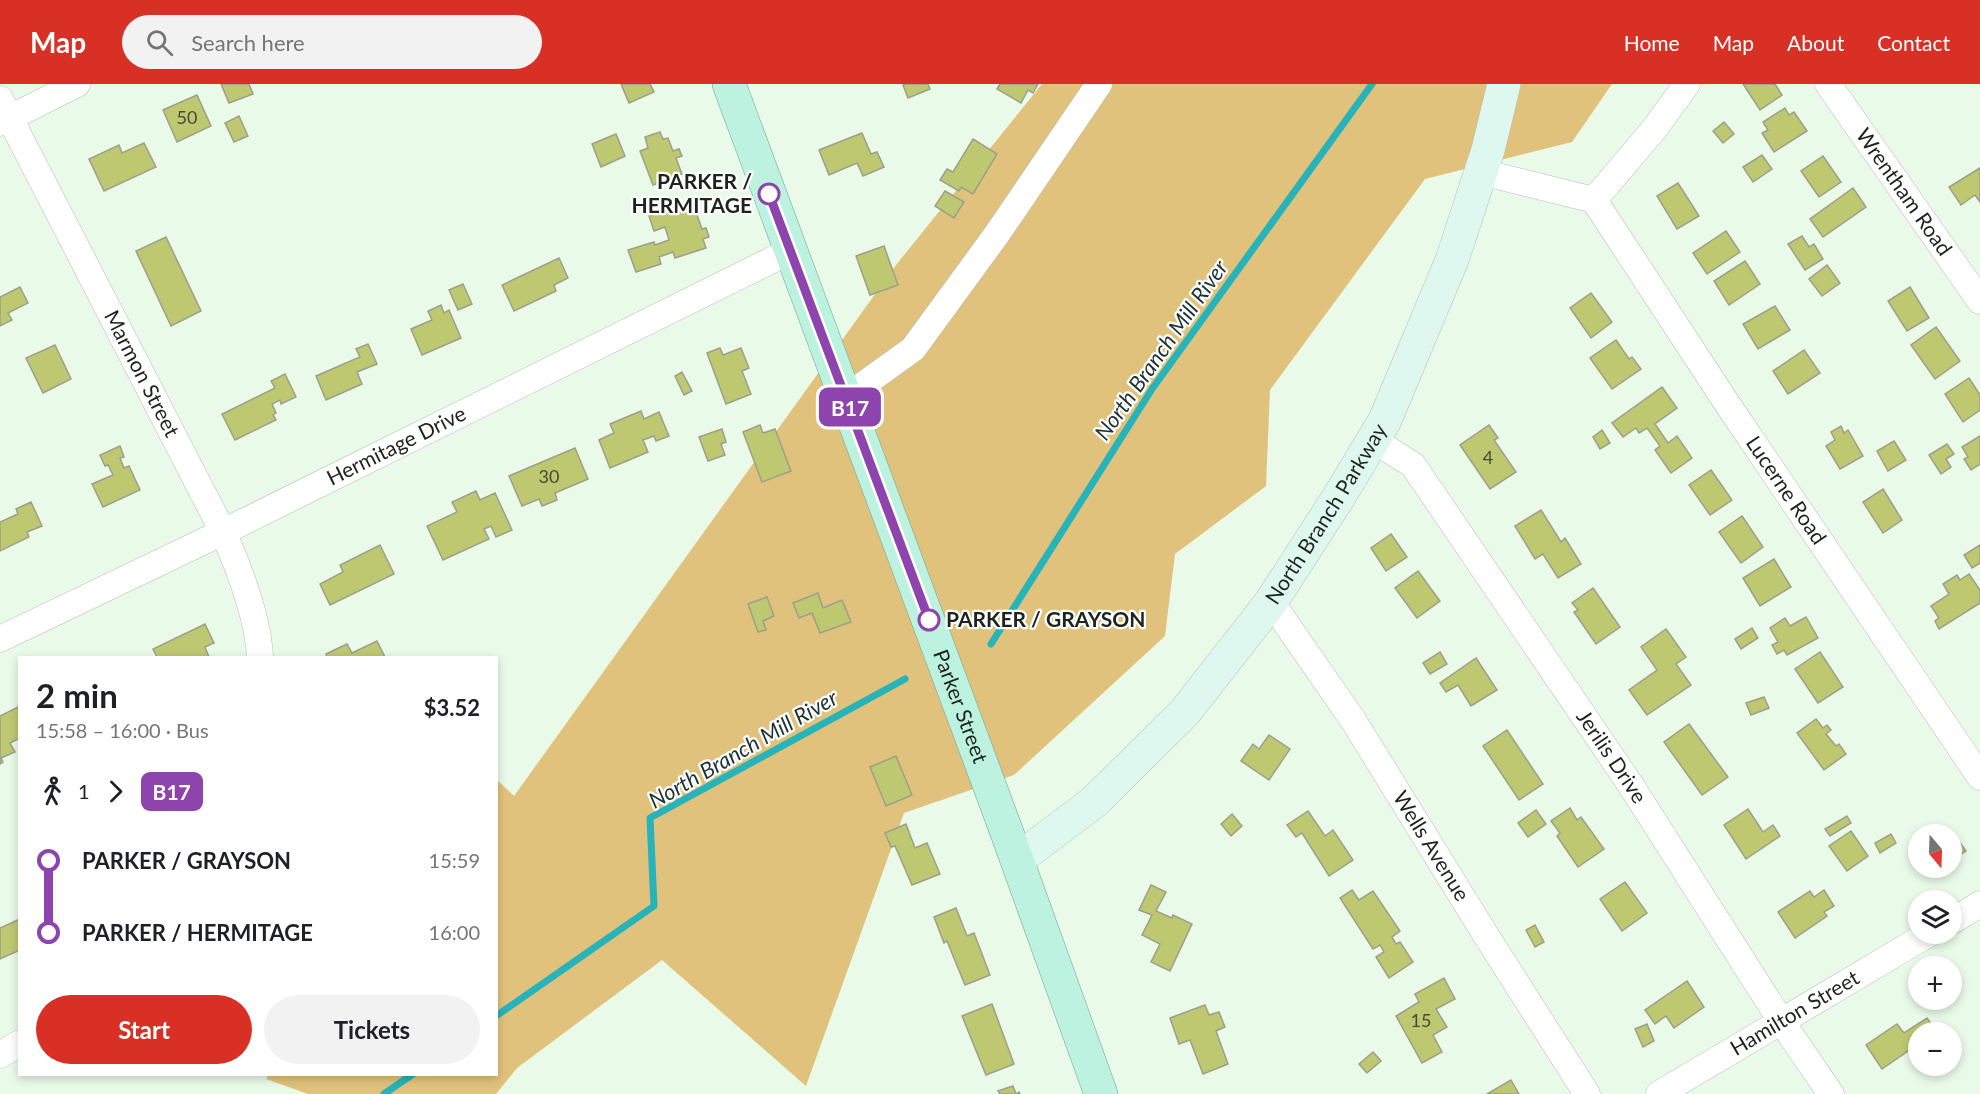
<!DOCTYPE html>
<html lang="en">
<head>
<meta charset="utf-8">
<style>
	body { margin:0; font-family:Lato,sans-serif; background:#f2f2f2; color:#202124; height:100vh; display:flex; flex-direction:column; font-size:22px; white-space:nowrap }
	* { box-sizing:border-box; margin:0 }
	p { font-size:20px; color:#757577 }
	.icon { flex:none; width:33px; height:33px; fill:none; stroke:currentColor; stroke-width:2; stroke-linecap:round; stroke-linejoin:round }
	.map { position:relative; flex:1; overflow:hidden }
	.drawer { position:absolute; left:18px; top:572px; width:480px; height:420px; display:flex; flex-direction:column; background:#fff; border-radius:0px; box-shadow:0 3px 9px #0003 }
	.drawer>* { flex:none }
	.badge { padding:0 12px; border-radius:9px; font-size:21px; line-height:39px }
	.needle { width:39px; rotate:161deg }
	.buttons { position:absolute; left:1908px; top:740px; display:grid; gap:12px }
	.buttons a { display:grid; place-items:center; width:54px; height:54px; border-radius:50%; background:#fff; box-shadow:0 3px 9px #0003; font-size:30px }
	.map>.badge { position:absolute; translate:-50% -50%; box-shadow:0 0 0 3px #fff }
	.legs { display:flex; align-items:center; gap:9px; height:66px; padding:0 18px; font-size:20px }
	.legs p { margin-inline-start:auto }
	.headline { display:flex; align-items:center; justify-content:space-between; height:102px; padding:0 18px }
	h1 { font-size:33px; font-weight:700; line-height:45px }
	.button { display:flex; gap:12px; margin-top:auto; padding:12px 18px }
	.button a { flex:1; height:69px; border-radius:36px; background:#d93025; color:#fff; font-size:24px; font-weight:700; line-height:69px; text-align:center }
	.button a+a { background:#f2f2f2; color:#202124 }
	ul { padding:0 18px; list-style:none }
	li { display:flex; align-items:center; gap:21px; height:72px; font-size:22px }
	li i { display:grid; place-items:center; width:9px; height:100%; margin:0 8px; background:currentColor }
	li i::after { content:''; width:15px; height:15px; margin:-8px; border:4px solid; border-radius:50%; background:#fff }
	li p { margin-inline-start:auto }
	li:first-child i { background:linear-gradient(#0000 50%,currentColor 0) }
	li:last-child i { background:linear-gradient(currentColor 50%,#0000 0) }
	header { display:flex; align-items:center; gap:36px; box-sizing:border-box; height:84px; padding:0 30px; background:#d93025; color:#fff }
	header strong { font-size:28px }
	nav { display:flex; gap:33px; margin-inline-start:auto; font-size:21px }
	.search { width:420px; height:54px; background:#f2f2f2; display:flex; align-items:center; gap:15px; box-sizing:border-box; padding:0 21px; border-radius:33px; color:#757577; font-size:22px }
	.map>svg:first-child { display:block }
</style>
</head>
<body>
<header>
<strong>Map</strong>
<div class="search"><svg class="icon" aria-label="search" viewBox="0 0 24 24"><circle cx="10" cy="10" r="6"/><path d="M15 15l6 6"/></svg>Search here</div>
<nav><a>Home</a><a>Map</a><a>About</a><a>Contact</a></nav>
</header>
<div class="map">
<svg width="1980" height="1010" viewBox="0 0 1980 1010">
	<rect width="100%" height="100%" fill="#e9fae8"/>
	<polygon fill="#e1c27c" points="1042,0 1612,0 1572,58 1425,95 1270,306 1266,402 1175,470 1165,552 1014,691 904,729 806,1002 662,876 517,984 496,1010 308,1010 266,995 270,990 496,990 497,696 514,712 896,181"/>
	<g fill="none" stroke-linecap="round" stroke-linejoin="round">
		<g stroke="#27b3b9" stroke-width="7">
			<polyline points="991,560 1152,305 1372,0"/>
			<polyline points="496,932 654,822 650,734 905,595"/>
			<polyline points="384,1010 413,990"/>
		</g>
	</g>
	<g fill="#bdc871" stroke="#9ca08b" stroke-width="1.5">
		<polygon points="221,0 249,0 253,10 229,19"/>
		<polygon points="621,0 650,0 654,8 629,19"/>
		<polygon points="905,0 928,0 930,5 908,14 903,1"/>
		<polygon points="1000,0 1038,0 1033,9 1028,6 1021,19 997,5"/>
		<polygon points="1743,0 1775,0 1782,11 1760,26"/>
		<polygon points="197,11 211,42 177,58 163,26"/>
		<polygon points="1785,24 1789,31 1794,28 1807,47 1774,68 1762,49 1768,46 1763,38"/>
		<polygon points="239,32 248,52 234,58 225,39"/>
		<polygon points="1724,38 1734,50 1723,59 1713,47"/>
		<polygon points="660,48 663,55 668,54 673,67 679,65 682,72 676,74 682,90 653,101 640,67 648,64 645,53"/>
		<polygon points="862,49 871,70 877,68 884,83 863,92 857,79 829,91 819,66"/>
		<polygon points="616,50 625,72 601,83 592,60"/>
		<polygon points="973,55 997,70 973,110 961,103 959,107 940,96 947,85 953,88"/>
		<polygon points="144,59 156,83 104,107 89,75 119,61 122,69"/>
		<polygon points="1762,71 1772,85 1753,98 1743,83"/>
		<polygon points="1823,72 1841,98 1819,113 1801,87"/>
		<polygon points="1980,84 1980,118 1975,111 1961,121 1949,103"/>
		<polygon points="1678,99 1699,132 1677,145 1657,112"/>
		<polygon points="1853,104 1866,123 1823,153 1810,135"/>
		<polygon points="945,107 964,118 954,134 935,122"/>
		<polygon points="688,119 692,130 696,128 702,145 706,144 709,153 703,155 706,164 675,174 673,168 659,173 661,180 636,188 628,166 654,158 655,161 669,156 665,143 654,147 649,132"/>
		<polygon points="1726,147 1740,168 1707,190 1693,169"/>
		<polygon points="1802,152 1809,163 1814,160 1823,175 1805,186 1788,160"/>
		<polygon points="166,153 201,227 171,242 136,167"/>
		<polygon points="884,162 898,201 870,211 856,172"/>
		<polygon points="559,174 568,194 554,201 556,207 514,227 502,201"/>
		<polygon points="1745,177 1760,200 1729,221 1714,197"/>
		<polygon points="1827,181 1840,199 1822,212 1809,195"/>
		<polygon points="463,200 472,220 458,226 449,206"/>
		<polygon points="20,203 28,219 8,229 12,236 0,242 0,213"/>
		<polygon points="1910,203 1929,234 1907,247 1888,217"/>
		<polygon points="1591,209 1612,238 1591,254 1570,224"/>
		<polygon points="441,221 444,229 449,226 461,254 422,271 411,245 432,236 428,227"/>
		<polygon points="1775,222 1790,246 1758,265 1743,240"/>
		<polygon points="1936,243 1960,277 1935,295 1911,261"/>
		<polygon points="1616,256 1629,275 1632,273 1641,285 1612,305 1590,274"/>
		<polygon points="368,260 377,280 357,288 362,300 326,316 316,292 360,273 356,265"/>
		<polygon points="55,261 71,295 43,309 26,274"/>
		<polygon points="720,264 723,271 741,264 749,284 742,287 751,310 726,320 707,269"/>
		<polygon points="1804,266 1820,289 1788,310 1773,287"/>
		<polygon points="682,288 692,307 684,311 675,292"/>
		<polygon points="285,290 296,313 281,320 280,316 272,320 276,329 273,331 276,336 235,356 222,330 275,304 271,297"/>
		<polygon points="1969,294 1980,311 1980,326 1963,338 1945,310"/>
		<polygon points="1662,303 1677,324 1655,340 1668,359 1677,352 1692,374 1671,389 1655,366 1660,362 1647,344 1639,349 1636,344 1623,353 1612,339"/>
		<polygon points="641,327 644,335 659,328 669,352 656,357 654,352 643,356 648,368 610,384 599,356 614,349 610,340"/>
		<polygon points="760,341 763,349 775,345 791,387 762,398 743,348"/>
		<polygon points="1489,341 1498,354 1494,356 1516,388 1490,405 1460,361"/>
		<polygon points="1841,342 1844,349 1848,346 1863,372 1840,385 1826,362 1835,356 1831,348"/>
		<polygon points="722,345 726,358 721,360 725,371 708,377 699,353"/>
		<polygon points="1602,346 1610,359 1600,365 1593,353"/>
		<polygon points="1980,352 1980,380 1971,386 1964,375 1968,373 1962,363"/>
		<polygon points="1894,357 1906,376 1888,387 1877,367"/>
		<polygon points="1947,360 1954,370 1946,375 1951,383 1941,390 1929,371"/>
		<polygon points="120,362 124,373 120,374 124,384 129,382 140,406 103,423 92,400 113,391 108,381 105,382 100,371"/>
		<polygon points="575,364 588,395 555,409 557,416 542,422 539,415 522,422 509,392"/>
		<polygon points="1711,386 1732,416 1710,431 1689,401"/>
		<polygon points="1883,405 1902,436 1883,449 1863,418"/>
		<polygon points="476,407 480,416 495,409 512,446 496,453 491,442 484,445 489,455 443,476 427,442 457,428 452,418"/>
		<polygon points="31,418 42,442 27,448 29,453 0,467 0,438 18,430 16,425"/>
		<polygon points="1541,426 1561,458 1565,454 1581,480 1558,494 1543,470 1535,475 1515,442"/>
		<polygon points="1742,432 1763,463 1741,479 1719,448"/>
		<polygon points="1391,450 1407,473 1386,487 1371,464"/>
		<polygon points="380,461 394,490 330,521 320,500 343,488 340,481"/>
		<polygon points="1980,461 1980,479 1972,484 1964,471"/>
		<polygon points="1774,475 1791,503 1760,522 1743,494"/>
		<polygon points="1418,487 1440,517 1417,534 1395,504"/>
		<polygon points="1969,490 1980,506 1980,519 1939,545 1935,537 1939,534 1931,522 1949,510 1943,500 1957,491 1960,496"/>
		<polygon points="1593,504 1620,543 1596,560 1574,528 1578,526 1572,519"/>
		<polygon points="818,509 823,524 842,516 851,538 820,549 812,529 799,534 793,519"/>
		<polygon points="767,513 774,532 763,537 766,546 758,548 748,520"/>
		<polygon points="1806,533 1818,554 1787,571 1784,566 1777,570 1772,561 1778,558 1770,544 1785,534 1790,542"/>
		<polygon points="205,540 214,559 205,563 209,573 157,573 153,565"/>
		<polygon points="1752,544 1758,554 1741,565 1735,555"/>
		<polygon points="1666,545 1686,573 1676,580 1691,601 1647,631 1629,606 1657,586 1641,563"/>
		<polygon points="377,557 385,573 327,573 326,570 347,560 352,569"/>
		<polygon points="1440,568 1447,580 1430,590 1423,579"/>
		<polygon points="1820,568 1843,603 1818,619 1795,585"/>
		<polygon points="1476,574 1497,606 1471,622 1458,601 1446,608 1440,599"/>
		<polygon points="1764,613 1769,624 1751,631 1746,619"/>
		<polygon points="20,622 20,654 10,659 15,668 1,674 3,678 0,680 0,632"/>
		<polygon points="1816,635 1823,644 1827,641 1831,646 1826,650 1836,662 1839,660 1846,670 1824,686 1797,649"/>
		<polygon points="1689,640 1728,693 1702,711 1664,658"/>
		<polygon points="1507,646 1543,700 1519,716 1483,662"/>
		<polygon points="1269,651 1290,665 1269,696 1241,677 1253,660 1259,665"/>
		<polygon points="896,672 912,711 886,722 870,683"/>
		<polygon points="1570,724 1577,736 1581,733 1604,765 1578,783 1557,752 1560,749 1551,737"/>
		<polygon points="1748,725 1763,748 1773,741 1780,752 1746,775 1724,741"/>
		<polygon points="1536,726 1546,740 1528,753 1518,739"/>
		<polygon points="1308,727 1325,752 1333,746 1353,776 1329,792 1302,749 1296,753 1287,741"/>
		<polygon points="1232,730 1242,742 1231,752 1221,740"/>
		<polygon points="1847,732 1851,739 1830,752 1825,745"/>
		<polygon points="906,740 915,764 927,759 940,790 912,801 895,762 891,763 885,749"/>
		<polygon points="1851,747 1868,772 1847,787 1829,762"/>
		<polygon points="1953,749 1966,767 1952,776 1951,750"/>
		<polygon points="1891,750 1896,759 1880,769 1875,759"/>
		<polygon points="1625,798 1647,829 1622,847 1600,815"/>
		<polygon points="1151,801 1166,808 1156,827 1172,834 1173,831 1192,840 1170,887 1151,878 1160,860 1142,851 1152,831 1139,826"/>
		<polygon points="1352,806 1359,816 1373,807 1400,847 1392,853 1396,860 1400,858 1413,878 1389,894 1376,873 1384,868 1380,861 1373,865 1340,814"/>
		<polygon points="1824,806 1834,822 1824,828 1827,832 1795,854 1778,828 1810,807 1814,813"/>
		<polygon points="956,824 967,852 974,849 990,891 965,901 947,857 944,859 934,833"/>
		<polygon points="20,835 20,866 0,875 0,844"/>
		<polygon points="1535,841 1544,858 1535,863 1526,846"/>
		<polygon points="1444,894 1455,915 1436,925 1447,943 1433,951 1442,968 1422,979 1396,932 1419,918 1415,910"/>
		<polygon points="1687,897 1704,923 1674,944 1666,932 1655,940 1645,926"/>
		<polygon points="992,920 1014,980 986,991 962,932"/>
		<polygon points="1205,921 1209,931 1219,928 1225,943 1216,947 1228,980 1203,990 1190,956 1179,960 1170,934"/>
		<polygon points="1927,934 1937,948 1918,948 1918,960 1882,985 1866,961 1897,940 1904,949"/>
		<polygon points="1647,940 1654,957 1643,963 1635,945"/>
		<polygon points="1373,968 1381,977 1367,989 1359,980"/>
		<polygon points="1511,996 1519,1010 1487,1010"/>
		<polygon points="1013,1002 1016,1010 1019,1008 1020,1010 1000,1010 998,1007"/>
	</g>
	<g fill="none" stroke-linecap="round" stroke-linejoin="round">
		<g stroke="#b2c1b0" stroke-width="27">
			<g id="street">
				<path id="s1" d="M 1828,0 L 1980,217"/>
				<path id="s2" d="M 0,15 L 223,448 C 239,484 258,534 260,573"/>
				<polyline points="0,39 77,0"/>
				<polyline points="1481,88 1594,116 1655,44 1687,0"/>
				<path id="s3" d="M 1594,116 L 1726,318 L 1980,693"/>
				<polyline points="846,313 913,265 997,150 1099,0"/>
				<path id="s4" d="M 1373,356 L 1413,381 L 1630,700 L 1781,937 L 1831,1010"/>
				<path id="s5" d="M 1271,518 L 1353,636 L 1487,853 L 1587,1010"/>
				<path id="s6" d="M 0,555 L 223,448 L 790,167"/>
				<polyline points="1952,837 1980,820"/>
				<polyline points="0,971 20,959"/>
				<path id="s7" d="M 1659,1010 L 1930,849"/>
			</g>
		</g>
		<g stroke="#b2c1b0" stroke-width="34">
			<g id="secondary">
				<path id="s8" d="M 1017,776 L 1094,718 L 1185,628 L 1271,518 L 1340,411 L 1385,336 L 1452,176 L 1488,66 L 1504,0"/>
			</g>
		</g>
		<g stroke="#69a48f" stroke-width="34">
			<g id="primary">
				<path id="s9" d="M 729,0 L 1006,746 L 1101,1010"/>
			</g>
		</g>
		<use href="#street" stroke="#fff" stroke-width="26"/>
		<use href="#secondary" stroke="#def8f0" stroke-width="33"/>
		<use href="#primary" stroke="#bef2e0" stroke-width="33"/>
	</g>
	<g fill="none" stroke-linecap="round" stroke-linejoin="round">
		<g stroke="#fff" stroke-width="14">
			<polyline id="line-1" points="769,110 929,536"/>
		</g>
		<use href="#line-1" stroke="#8e44ad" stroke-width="9"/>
	</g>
	<g fill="#fff" stroke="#8e44ad" stroke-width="3">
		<circle cx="769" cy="110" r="10"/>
		<circle cx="929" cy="536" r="10"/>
	</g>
	<g text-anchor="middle" stroke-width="4.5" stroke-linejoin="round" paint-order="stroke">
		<g font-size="18" fill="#454c32">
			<text x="187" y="40">50</text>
			<text x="1488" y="380">4</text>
			<text x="549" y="399">30</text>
			<text x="1421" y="943">15</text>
		</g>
		<g font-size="21" font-weight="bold" fill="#1d231d" stroke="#fff" text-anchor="end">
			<text x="752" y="105">PARKER /<tspan x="752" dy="24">HERMITAGE</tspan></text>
			<text x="946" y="543" text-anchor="start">PARKER / GRAYSON</text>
		</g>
		<g font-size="21" fill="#1d231d" stroke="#fff">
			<text dy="7" stroke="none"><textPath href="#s1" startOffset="132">Wrentham Road</textPath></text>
			<text dy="7" stroke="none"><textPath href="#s2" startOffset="309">Marmon Street</textPath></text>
			<text dy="7" stroke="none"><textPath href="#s6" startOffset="441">Hermitage Drive</textPath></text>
			<text dy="7" stroke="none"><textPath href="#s3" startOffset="348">Lucerne Road</textPath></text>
			<text dy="7" stroke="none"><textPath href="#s8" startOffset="468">North Branch Parkway</textPath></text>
			<text dy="7" stroke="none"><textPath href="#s9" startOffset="664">Parker Street</textPath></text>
			<text dy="7" stroke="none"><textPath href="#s4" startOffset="400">Jerilis Drive</textPath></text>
			<text dy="7" stroke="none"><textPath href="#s5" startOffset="292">Wells Avenue</textPath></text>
			<text dy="7" stroke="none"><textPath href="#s7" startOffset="158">Hamilton Street</textPath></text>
		</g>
		<g font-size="22" font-style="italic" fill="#1c3334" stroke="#fff">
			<text transform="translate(1161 266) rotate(-55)" y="8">North Branch Mill River</text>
			<text transform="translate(743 665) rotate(-30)" y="8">North Branch Mill River</text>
		</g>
	</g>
</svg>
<div class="buttons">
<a><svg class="needle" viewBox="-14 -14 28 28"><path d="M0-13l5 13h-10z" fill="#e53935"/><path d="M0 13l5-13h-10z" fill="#757577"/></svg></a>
<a><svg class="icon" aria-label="layers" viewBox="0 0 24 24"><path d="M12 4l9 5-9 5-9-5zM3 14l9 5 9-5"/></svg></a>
<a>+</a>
<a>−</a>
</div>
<b class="badge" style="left:850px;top:323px;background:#8e44ad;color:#fff">B17</b>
<section class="drawer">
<div class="headline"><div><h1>2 min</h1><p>15:58 – 16:00 · Bus</p></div><b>$3.52</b></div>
<div class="legs"><svg class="icon" aria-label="walk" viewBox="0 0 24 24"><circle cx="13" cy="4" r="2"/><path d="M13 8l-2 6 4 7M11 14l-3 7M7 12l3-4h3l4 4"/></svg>1<svg class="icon" aria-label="forward" viewBox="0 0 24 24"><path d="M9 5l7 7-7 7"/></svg><b class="badge" style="background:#8e44ad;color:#fff">B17</b></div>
<ul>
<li><i style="color:#8e44ad"></i><b>PARKER / GRAYSON</b><p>15:59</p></li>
<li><i style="color:#8e44ad"></i><b>PARKER / HERMITAGE</b><p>16:00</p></li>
</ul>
<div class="button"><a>Start</a><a>Tickets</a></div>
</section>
</div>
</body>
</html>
